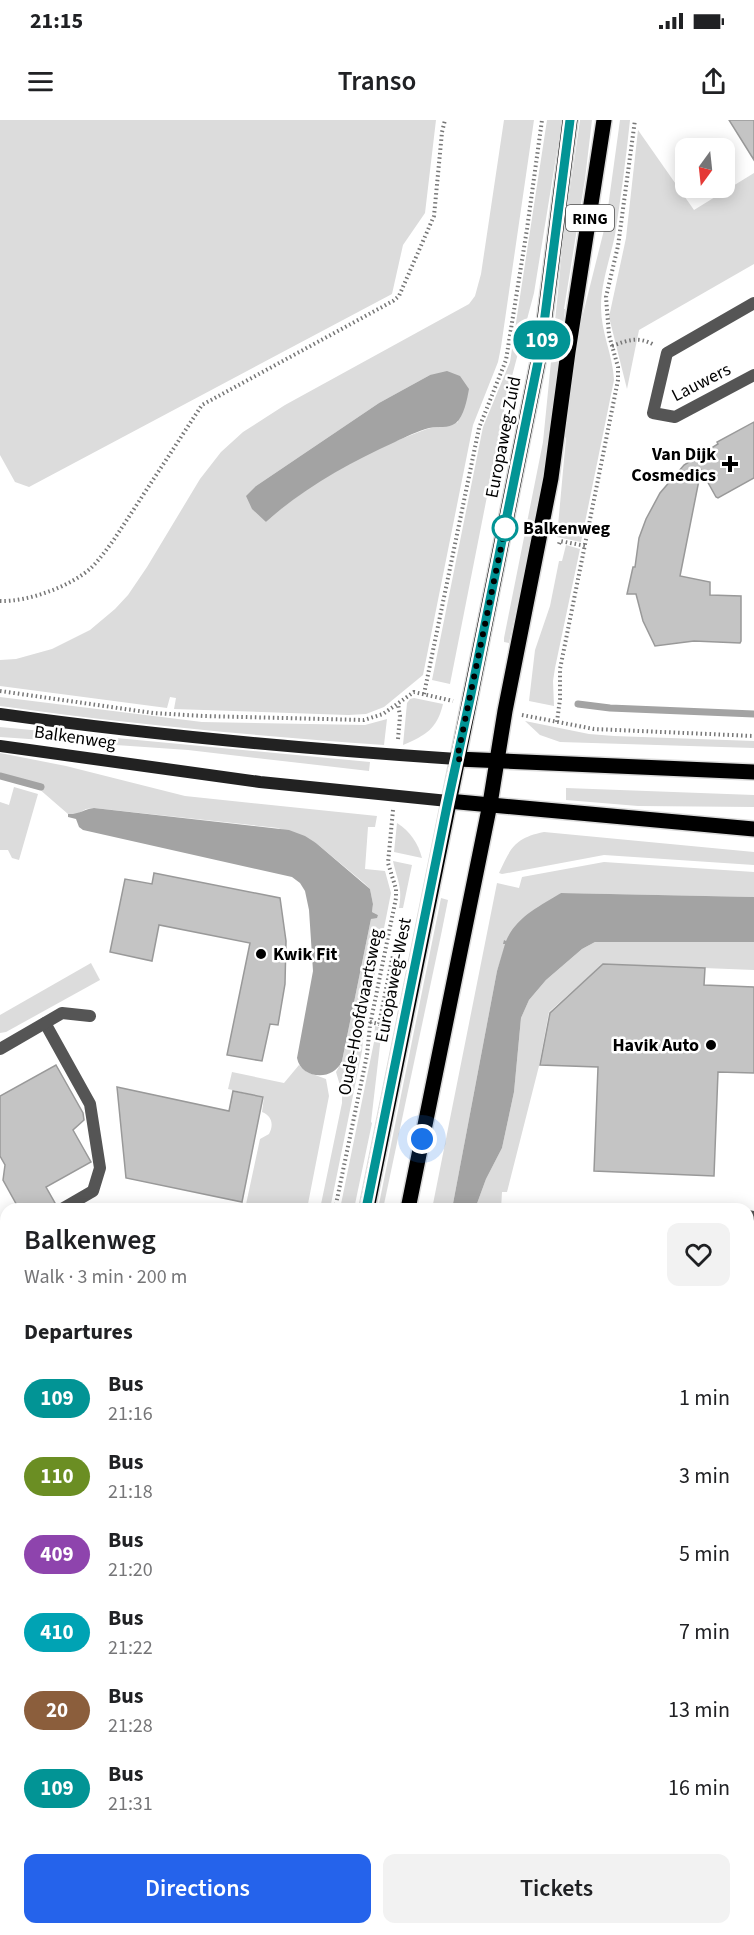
<!DOCTYPE html>
<html lang="en">
<head>
<meta charset="utf-8">
<style>
	body { margin:0; font-family:"Source Sans 3",sans-serif; background:#f2f2f2; color:#202124; height:100vh; display:flex; flex-direction:column; font-size:22px; white-space:nowrap }
	* { box-sizing:border-box; margin:0 }
	p { font-size:20px; color:#757577 }
	.icon { flex:none; width:33px; height:33px; fill:none; stroke:currentColor; stroke-width:2; stroke-linecap:round; stroke-linejoin:round }
	.map { position:relative; flex:1; overflow:hidden }
	.panel { position:absolute; left:0px; top:1083px; width:754px; height:732px; display:flex; flex-direction:column; background:#fff; border-radius:18px 18px 0 0; box-shadow:0 3px 15px #0003 }
	.panel>* { flex:none }
	.badge { padding:0 12px; border-radius:20px; font-size:21px; line-height:39px }
	.needle { width:39px; rotate:195deg }
	.controls { position:absolute; left:675px; top:18px; display:grid; gap:12px }
	.controls a { display:grid; place-items:center; width:60px; height:60px; border-radius:12px; background:#fff; box-shadow:0 3px 15px #0003; font-size:30px }
	.you { position:absolute; width:30px; height:30px; margin:-15px; border:4px solid #fff; border-radius:50%; background:#1a73e8; box-shadow:0 0 0 9px #1a73e833 }
	.map>.badge { position:absolute; translate:-50% -50%; box-shadow:0 0 0 3px #fff }
	h2 { padding:0 24px; font-size:22px; line-height:54px }
	.round { display:grid; place-items:center; flex:none; width:63px; height:63px; border-radius:12px; background:#f2f2f2 }
	.head { display:flex; align-items:center; justify-content:space-between; height:102px; padding:0 24px }
	h1 { font-size:28px; font-weight:600; line-height:45px }
	.button { display:flex; gap:12px; margin-top:auto; padding:12px 24px }
	.button a { flex:1; height:69px; border-radius:12px; background:#2563eb; color:#fff; font-size:24px; font-weight:600; line-height:69px; text-align:center }
	.button a+a { background:#f2f2f2; color:#202124 }
	ul { padding:0; list-style:none }
	li { display:flex; align-items:center; gap:18px; height:78px; padding:0 24px }
	li div { flex:1 }
	li b { display:block; font-size:22px }
	li em { font-style:normal }
	li .badge { min-width:66px; font-weight:700; text-align:center }
	.status { display:flex; justify-content:space-between; align-items:center; height:42px; padding:0 30px; background:#fff; direction:ltr }
	.status svg { height:16px; fill:currentColor }
	header { display:flex; justify-content:space-between; align-items:center; height:78px; padding:0 24px; background:#fff; font-size:27px; font-weight:600 }
	.map>svg:first-child { display:block }
</style>
</head>
<body>
<div class="status"><b>21:15</b><svg viewBox="0 0 49 12"><path d="M0 12V9h3v3zM5 12V6h3v6zM10 12V3h3v9zM15 12V0h3v12zM26 1h20v11H26zM47 4h2v5h-2z"/></svg></div>
<header><svg class="icon" aria-label="menu" viewBox="0 0 24 24"><path d="M4 6h16M4 12h16M4 18h16"/></svg>Transo<svg class="icon" aria-label="share" viewBox="0 0 24 24"><path d="M12 15V3M7 8l5-5 5 5M5 13v7h14v-7"/></svg></header>
<div class="map">
<svg width="754" height="1815" viewBox="0 0 754 1815">
	<rect width="100%" height="100%" fill="#fff"/>
	<g fill="#dcdcdc" fill-rule="evenodd">
		<polygon points="0,0 436,0 425,93 403,125 392,174 29,367 15,362 0,335"/>
		<path d="M 504,0 L 534,0 L 501,227 L 498,242 L 473,305 L 423,555 L 384,587 L 366,594 L 348,595 L 174,589 L 176,578 L 170,577 L 167,588 L 0,566 L 0,540 L 16,539 L 52,529 L 90,510 L 115,489 L 128,475 L 147,447 L 200,359 L 221,332 L 243,312 L 285,285 L 469,184 L 475,176 L 481,154 ZM 430,255 L 458,302 C 447,308 438,306 427,309 C 416,313 406,317 396,321 C 350,341 303,368 266,402 L 256,366 L 379,283 Z"/>
		<polygon points="547,0 562,0 534,173 507,275 450,564 432,560 483,307 510,242"/>
		<polygon points="580,0 592,0 585,59 564,189 565,189 551,312 538,388 509,523 504,522 504,518 543,322 564,111"/>
		<path d="M 620,0 L 630,0 C 626,38 621,77 615,115 C 610,139 601,163 601,187 C 601,213 613,235 614,260 L 581,422 L 557,417 L 566,318 L 565,317 L 574,230 L 606,102 Z"/>
		<polygon points="638,10 694,90 754,53 754,144 639,210 627,269 609,197 626,118"/>
		<polygon points="566,425 580,429 555,548 553,561 554,586 529,581 535,530 550,486 559,441 562,441"/>
		<path d="M 0,577 L 202,602 L 365,605 L 387,599 L 384,625 C 257,616 127,604 0,586 Z"/>
		<path d="M 414,578 L 443,584 C 437,609 426,615 403,625 L 407,583 L 410,579 Z"/>
		<polygon points="525,601 589,614 614,616 754,621 754,628 560,622 540,615"/>
		<polygon points="0,607 370,642 369,651 188,630 0,617"/>
		<polygon points="0,633 66,646 185,676 377,696 375,707 368,707 365,749 385,751 391,773 364,909 362,931 330,1089 320,1089 342,983 342,972 336,952 342,941 371,799 378,795 372,792 373,784 370,769 364,763 316,723 278,708 94,688 86,689 77,694 68,694 38,668 0,658"/>
		<polygon points="14,667 38,674 19,740 12,738 8,730 0,730 0,682 9,685"/>
		<polygon points="566,668 754,675 754,687 638,686 566,680"/>
		<path d="M 397,703 C 410,711 418,723 422,738 L 394,732 Z"/>
		<path d="M 544,712 L 754,732 L 754,745 L 604,735 L 502,754 L 499,753 C 511,727 515,718 544,712 Z"/>
		<path d="M 393,741 L 412,745 L 403,788 L 399,788 C 403,767 397,760 393,741 Z"/>
		<polygon points="604,742 754,752 754,777 561,773 506,824 497,851 452,1089 432,1089 497,763 519,768 522,757"/>
		<polygon points="441,778 448,780 441,815 383,1089 378,1089"/>
		<polygon points="625,821 754,822 754,850 603,844 549,892 539,946 507,1072 502,1072 501,1089 475,1089 486,1059 502,1028 514,972 521,898 529,880 546,860 582,829 595,822"/>
		<polygon points="91,843 100,860 6,912 0,913 0,895"/>
		<polygon points="375,906 382,908 371,1002 372,1003 354,1089 340,1089 374,922"/>
		<path d="M 299,945 L 307,952 L 326,959 L 329,976 L 307,1089 L 245,1089 L 260,1019 L 269,1014 C 274,1005 272,996 262,992 L 264,977 L 228,969 L 232,952 L 284,963 Z"/>
		<polygon points="0,1167 6,1178 6,1253 0,1256"/>
		<polygon points="0,1553 6,1560 6,1618 0,1607"/>
		<polygon points="6,1693 6,1746 0,1751 0,1697"/>
		<polygon points="6,1786 6,1809 52,1809 47,1815 0,1815 0,1791"/>
		<polygon points="147,1809 567,1809 568,1815 141,1815"/>
		<polygon points="674,1809 718,1809 703,1815 659,1815"/>
	</g>
	<g fill="#a3a3a3">
		<path d="M 447,251 L 460,256 L 469,269 C 467,280 464,296 456,303 C 448,309 438,306 429,308 C 418,311 405,317 395,322 C 349,343 302,369 266,402 L 252,389 L 246,376 L 256,366 L 379,283 L 430,255 Z"/>
		<path d="M 94,688 L 289,710 L 305,716 L 316,723 L 370,769 L 373,784 L 372,792 L 378,795 L 377,798 L 371,799 L 342,941 C 333,962 301,959 297,938 L 313,851 L 309,790 L 305,771 L 300,763 L 292,757 L 83,710 L 79,707 L 76,699 L 68,697 L 68,694 C 77,695 85,689 94,688 Z"/>
		<path d="M 561,773 L 754,777 L 754,822 L 595,822 L 582,829 L 546,860 L 529,880 L 521,898 L 514,972 L 502,1028 L 486,1059 L 475,1089 L 452,1089 L 497,851 L 505,824 L 503,824 L 504,820 L 506,821 C 516,797 540,786 561,773 Z"/>
		<polygon points="754,1792 754,1815 703,1815 718,1809 748,1809 749,1795"/>
	</g>
	<g fill="none" stroke-linecap="round" stroke-linejoin="round">
		<g stroke="#a3a3a3" stroke-width="7">
			<polyline points="578,584 610,588 754,594"/>
			<polyline points="0,656 41,667"/>
			<polyline points="197,1815 201,1809"/>
		</g>
	</g>
	<g fill="#c4c4c4" stroke="#999" stroke-width="1.5">
		<polygon points="729,0 754,0 754,40"/>
		<polygon points="754,302 754,358 718,378 716,377 701,350 680,456 710,462 710,475 741,476 741,521 740,523 694,521 655,526 643,501 636,474 627,474 633,447 635,447 639,418 646,399 660,373 684,345 718,324 717,322"/>
		<polygon points="154,753 280,778 286,821 285,864 278,905 270,904 262,941 227,935 250,823 159,805 152,841 110,832 125,759 152,764"/>
		<polygon points="603,844 705,848 704,865 754,867 754,953 718,952 714,1056 594,1051 598,947 540,945 550,893"/>
		<polygon points="56,945 83,993 84,1000 73,1010 91,1042 46,1067 55,1083 44,1089 19,1089 3,1060 5,1045 0,1036 0,976"/>
		<polygon points="117,967 229,991 233,971 263,977 242,1082 126,1058"/>
	</g>
	<g fill="none" stroke-linecap="round" stroke-linejoin="round">
		<g stroke="#dbdbdb" stroke-width="18">
			<g id="primary">
				<polyline points="457,639 754,652"/>
				<polyline points="448,681 754,709"/>
				<polyline points="367,1089 541,227 570,0"/>
				<polyline points="408,1089 490,684 505,591 551,358 568,232 604,0"/>
				<polyline points="68,1815 74,1809"/>
				<polyline points="123,1815 128,1809"/>
			</g>
		</g>
		<g stroke="#777" stroke-width="4" stroke-dasharray="1.5 3" stroke-linecap="butt">
			<path d="M 612,226 C 628,220 639,216 654,225"/>
			<polyline points="559,424 560,421 586,426"/>
			<path d="M 0,481 C 28,482 72,466 92,447 C 100,439 106,430 113,421 L 202,285 L 393,181 L 399,176 L 434,96 L 442,12 L 445,0"/>
			<polyline points="0,571 153,593 203,596 364,600 383,594 414,572 453,581"/>
			<polyline points="424,574 479,308 506,240 527,109 542,0"/>
			<polyline points="522,595 594,609 754,616"/>
			<polyline points="557,602 560,579 560,549 618,260 618,247 609,215 606,177 618,126 635,0"/>
			<polyline points="398,619 400,596 398,584"/>
			<polyline points="370,902 379,904 392,839 403,807"/>
			<polyline points="335,1089 367,935 370,905 396,778 396,769 388,743 393,690"/>
			<polyline points="0,1784 6,1780"/>
		</g>
		<g stroke="#555" stroke-width="12">
			<polyline points="45,903 90,984 100,1048 93,1071 62,1089"/>
			<polyline points="748,1096 754,1097"/>
			<polyline points="0,1125 6,1122"/>
			<polyline points="0,1268 6,1265"/>
			<polyline points="0,1448 6,1442"/>
			<polyline points="0,1510 6,1517"/>
			<polyline points="748,1773 754,1771"/>
			<polyline points="576,1809 577,1815"/>
			<polyline points="630,1815 647,1809"/>
		</g>
		<g stroke="#555" stroke-width="12">
			<polyline points="754,183 667,233 653,293 675,297 754,255"/>
			<polyline points="0,929 62,893 90,896"/>
			<polyline points="0,1143 6,1154"/>
		</g>
		<g stroke="#222" stroke-width="12">
			<path d="M 0,594 C 152,615 304,629 457,639"/>
			<polyline points="0,626 260,662 448,681"/>
		</g>
		<use href="#primary" stroke="#000" stroke-width="15"/>
	</g>
	<g fill="none" stroke-linecap="round" stroke-linejoin="round">
		<g stroke="#fff" stroke-width="14">
			<polyline id="line" points="366,1089 448,681 471,574 541,227 570,0"/>
		</g>
		<use href="#line" stroke="#029495" stroke-width="9"/>
		<polyline stroke="#000" stroke-width="6" stroke-dasharray="0 10.8" points="422,1019 490,684 496,642 457,639 505,408"/>
	</g>
	<g fill="#000" stroke="#fff" stroke-width="2">
		<path d="M727 335h6v6h6v6h-6v6h-6v-6h-6v-6h6z"/>
		<circle cx="261" cy="834" r="6"/>
		<circle cx="711" cy="925" r="6"/>
	</g>
	<circle fill="#fff" stroke="#029495" stroke-width="3" cx="505" cy="408" r="12"/>
	<g text-anchor="middle" stroke-width="5" stroke-linejoin="round" paint-order="stroke">
		<rect fill="#fff" stroke="#4c4c4c" stroke-width="1.5" x="566" y="85" width="48" height="26" rx="4.5"/>
		<g font-size="16" font-weight="bold" fill="#000">
			<text x="590" y="104">RING</text>
		</g>
		<g font-size="18" fill="#000" stroke="#fff">
			<text transform="translate(701 262) rotate(-27)" y="6">Lauwers</text>
			<text transform="translate(503 317) rotate(-79)" y="6">Europaweg-Zuid</text>
			<text transform="translate(75 617) rotate(8)" y="6">Balkenweg</text>
			<text transform="translate(393 860) rotate(-79)" y="6">Europaweg-West</text>
			<text transform="translate(360 892) rotate(-79)" y="6">Oude-Hoofdvaartsweg</text>
		</g>
		<g font-size="18" font-weight="bold" fill="#000" stroke="#fff" text-anchor="end">
			<text x="716" y="340">Van Dijk<tspan x="716" dy="21">Cosmedics</tspan></text>
			<text x="273" y="840" text-anchor="start">Kwik Fit</text>
			<text x="699" y="931">Havik Auto</text>
		</g>
		<g font-size="18" font-weight="bold" fill="#000" stroke="#fff" text-anchor="start">
			<text x="523" y="414">Balkenweg</text>
		</g>
	</g>
</svg>
<div class="controls">
<a><svg class="needle" viewBox="-14 -14 28 28"><path d="M0-13l5 13h-10z" fill="#e53935"/><path d="M0 13l5-13h-10z" fill="#757577"/></svg></a>
</div>
<div class="you" style="left:422px;top:1019px"></div>
<b class="badge" style="left:542px;top:220px;background:#029495;color:#fff">109</b>
<section class="panel">
<div class="head"><div><h1>Balkenweg</h1><p>Walk · 3 min · 200 m</p></div><a class="round"><svg class="icon" aria-label="heart" viewBox="0 0 24 24"><path d="M12 20l-8-8c-3-5 5-10 8-4 3-6 11-1 8 4z"/></svg></a></div>
<h2>Departures</h2>
<ul>
<li><span class="badge" style="background:#029495;color:#fff">109</span><div><b>Bus</b><p>21:16</p></div><em>1 min</em></li>
<li><span class="badge" style="background:#6b8e23;color:#fff">110</span><div><b>Bus</b><p>21:18</p></div><em>3 min</em></li>
<li><span class="badge" style="background:#8e44ad;color:#fff">409</span><div><b>Bus</b><p>21:20</p></div><em>5 min</em></li>
<li><span class="badge" style="background:#00a3b4;color:#fff">410</span><div><b>Bus</b><p>21:22</p></div><em>7 min</em></li>
<li><span class="badge" style="background:#8b5e3c;color:#fff">20</span><div><b>Bus</b><p>21:28</p></div><em>13 min</em></li>
<li><span class="badge" style="background:#029495;color:#fff">109</span><div><b>Bus</b><p>21:31</p></div><em>16 min</em></li>
</ul>
<div class="button"><a>Directions</a><a>Tickets</a></div>
</section>
</div>
</body>
</html>
